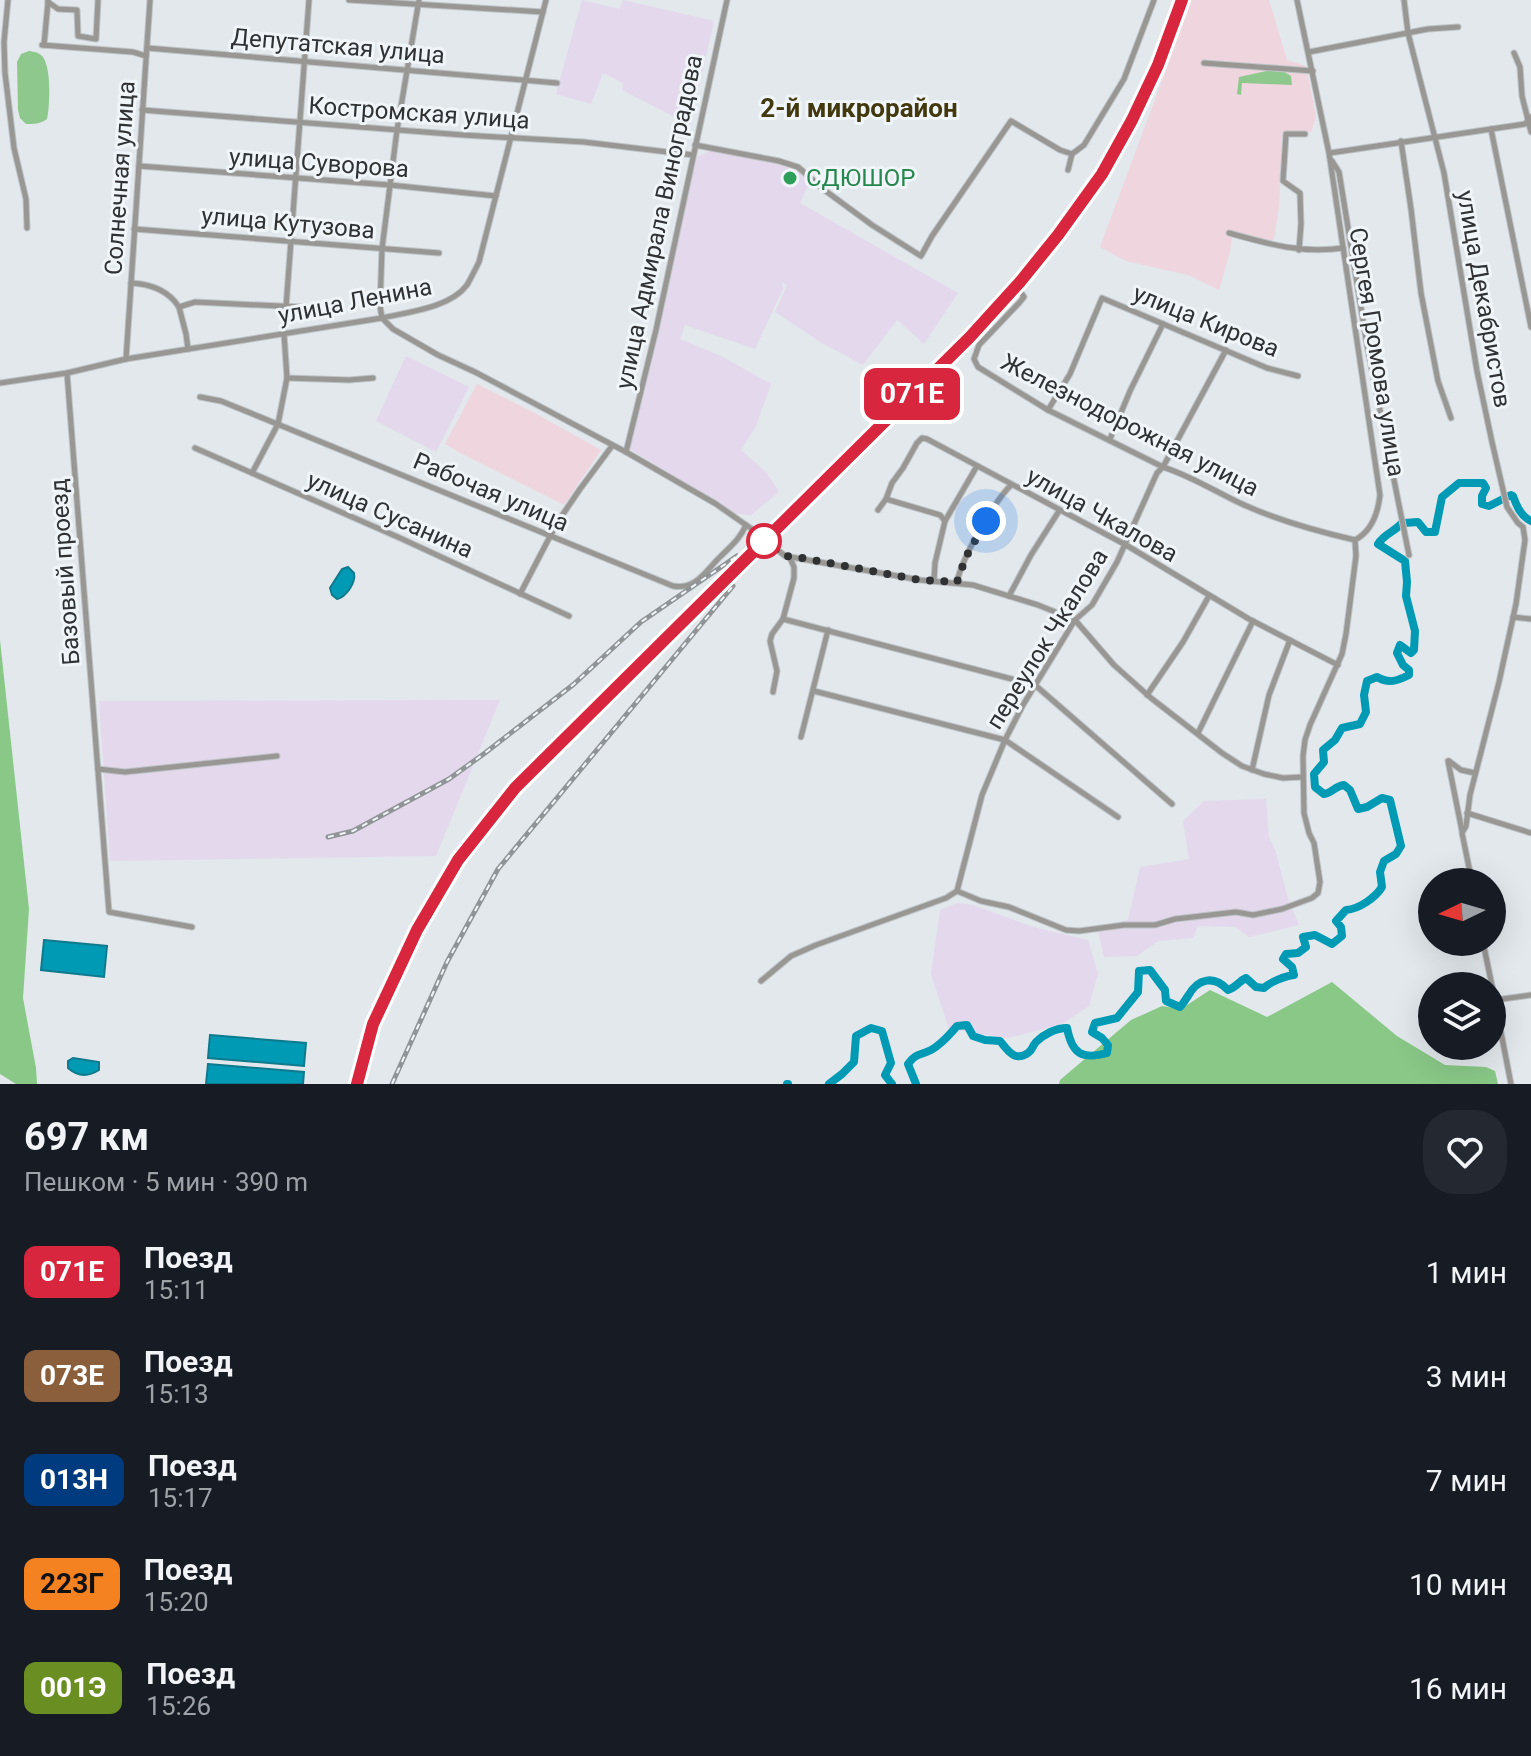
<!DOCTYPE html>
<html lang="ru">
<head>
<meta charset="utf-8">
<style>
	body { margin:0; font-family:Roboto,sans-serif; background:#242831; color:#f1f3f6; height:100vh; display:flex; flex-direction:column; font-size:30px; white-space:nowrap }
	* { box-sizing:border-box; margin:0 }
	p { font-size:26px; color:#9ea1a6 }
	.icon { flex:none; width:44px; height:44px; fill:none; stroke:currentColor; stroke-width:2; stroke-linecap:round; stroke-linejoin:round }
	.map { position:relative; height:1084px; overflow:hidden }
	.panel { display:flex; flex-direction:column; background:#171b24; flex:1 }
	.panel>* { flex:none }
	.badge { padding:0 16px; border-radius:12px; font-size:28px; line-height:52px }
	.needle { width:52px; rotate:265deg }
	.fabs { position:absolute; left:1418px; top:868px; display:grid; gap:16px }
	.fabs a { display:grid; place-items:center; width:88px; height:88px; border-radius:50%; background:#171b24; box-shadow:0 8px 32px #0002; font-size:40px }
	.you { position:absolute; width:40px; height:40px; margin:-20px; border:6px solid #fff; border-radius:50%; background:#1a73e8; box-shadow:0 0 0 12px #1a73e833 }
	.map>.badge { position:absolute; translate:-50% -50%; box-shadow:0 0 0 4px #fff }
	.round { display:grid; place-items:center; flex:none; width:84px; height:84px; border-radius:32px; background:#242831 }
	.summary { display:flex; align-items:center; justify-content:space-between; height:136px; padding:0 24px }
	h1 { font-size:38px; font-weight:700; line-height:60px }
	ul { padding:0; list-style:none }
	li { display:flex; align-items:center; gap:24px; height:104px; padding:0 24px }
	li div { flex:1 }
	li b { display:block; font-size:30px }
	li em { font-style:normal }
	li .badge { min-width:88px; font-weight:700; text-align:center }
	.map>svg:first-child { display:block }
</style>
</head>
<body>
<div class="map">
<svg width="1531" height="1084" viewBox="0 0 1531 1084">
	<rect width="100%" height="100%" fill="#e2e8ec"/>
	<g fill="#efd5dd">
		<polygon points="1192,0 1269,0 1287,60 1306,66 1316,117 1311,132 1282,133 1279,208 1274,239 1262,245 1233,231 1230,252 1219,290 1188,275 1126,261 1100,247"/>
		<polygon points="477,384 531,411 601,450 564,505 462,454 445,444"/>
	</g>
	<g fill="#e3d8ec">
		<polygon points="582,0 620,9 623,0 714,21 690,125 622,90 623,83 603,73 591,104 556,94"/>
		<polygon points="713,149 794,167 813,176 810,187 807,188 800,203 958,293 924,344 897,320 863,365 822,343 775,312 787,286 782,281 783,289 755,349 685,325 680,339 719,355 771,384 756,426 741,450 767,473 779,492 751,515 735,514 630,449 642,402 666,301 686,200 697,157"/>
		<polygon points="406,356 469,387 436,452 376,421"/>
		<polygon points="500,700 436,856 110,861 99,701"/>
		<polygon points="1266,799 1269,837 1275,849 1288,899 1299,925 1249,937 1235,927 1198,926 1193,938 1158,941 1137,956 1104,957 1097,926 1128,920 1140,867 1189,859 1183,821 1204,801"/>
		<polygon points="957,903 973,905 1033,927 1088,940 1098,974 1089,1006 1062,1024 1008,1038 949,1029 931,974 940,910"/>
	</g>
	<g fill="#8ec88c">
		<path d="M 29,51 C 35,52 37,52 41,55 C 52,64 50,107 47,119 C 40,124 34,124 26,124 L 20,118 L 18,110 L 17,62 L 21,54 Z"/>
		<polygon points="1271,70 1281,70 1291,76 1292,85 1242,83 1241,95 1237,94 1239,77"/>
	</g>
	<g fill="#89c887">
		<polygon points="0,640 29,909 23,998 36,1068 37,1084 16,1084 0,1074"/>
		<polygon points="1332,982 1397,1036 1445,1065 1486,1067 1495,1071 1498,1084 1059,1084 1060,1080 1131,1020 1162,1006 1181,1009 1210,990 1267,1017"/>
	</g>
	<g fill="#019ab4" stroke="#0f7a8d" stroke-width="2">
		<path d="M 348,567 L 354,573 C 356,583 346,597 337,599 L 332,595 L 330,588 L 342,569 Z"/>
		<polygon points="44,940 107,946 104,977 41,970"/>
		<polygon points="210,1035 306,1043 304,1066 208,1058"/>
		<path d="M 73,1058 L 99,1062 L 99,1070 C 88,1077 77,1076 68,1068 L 68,1061 Z"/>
		<polygon points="208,1064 304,1072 303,1084 206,1084"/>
	</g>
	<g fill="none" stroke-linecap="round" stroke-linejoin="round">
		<g stroke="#019ab4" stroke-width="8">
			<path d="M 1404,523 L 1418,522 L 1426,532 L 1435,532 L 1442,497 L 1459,483 L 1483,483 L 1486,488 L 1482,496 L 1482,504 L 1489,506 L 1511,495 L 1513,496 C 1517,507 1521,516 1531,521"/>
			<polyline points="787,1084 788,1084"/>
			<polyline points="829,1084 842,1074 854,1062 856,1036 871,1028 882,1031 891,1063 885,1075 892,1084"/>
			<path d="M 916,1084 L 908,1064 C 916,1053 919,1056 931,1050 C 942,1044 949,1035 957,1026 L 967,1025 L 973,1036 L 985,1040 L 1000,1041 C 1008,1051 1015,1062 1028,1053 C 1034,1048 1031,1048 1036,1042 C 1044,1034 1056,1028 1067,1028 C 1072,1054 1082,1060 1107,1053 L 1108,1045 L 1102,1038 L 1092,1032 L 1095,1023 L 1117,1018 L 1138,992 L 1139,971 L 1150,970 L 1165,990 L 1166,1001 L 1180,1007 C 1183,1004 1185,1000 1188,996 C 1198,978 1214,975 1228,990 C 1237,987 1239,981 1246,978 L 1256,987 L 1264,988 C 1270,982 1285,976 1294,975 L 1292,967 L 1283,959 L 1286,954 L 1298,953 L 1306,947 L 1303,937 L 1315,935 L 1332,944 L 1342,936 L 1341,927 L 1336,921 L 1346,910 C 1359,909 1375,898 1382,887 L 1380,872 L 1384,861 L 1396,854 L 1401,846 L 1390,800 L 1382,798 L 1367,807 L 1358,809 L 1350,790 L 1344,785 C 1335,786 1332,793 1324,794 L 1315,787 L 1314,774 L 1324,762 L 1323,750 L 1335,740 L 1342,728 L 1360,724 L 1366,712 L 1364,695 L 1367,681 L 1377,677 C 1389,684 1397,681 1409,675 L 1409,670 L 1403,665 L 1397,653 L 1400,645 L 1411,653 L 1414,650 L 1415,631 L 1406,596 L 1407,582 L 1405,561 L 1378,544 C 1384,534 1394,532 1401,524"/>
		</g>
		<g stroke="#bec3c7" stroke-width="7">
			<g id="minor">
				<polyline points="8,0 4,42 5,73 14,148 26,199 27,228"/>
				<polyline points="48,0 48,2 58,9 77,10 78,36 96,39 98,0"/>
				<polyline points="349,0 543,12"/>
				<polyline points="419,0 397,130 382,249 380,306 382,318 393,329 438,355 475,372 626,452 716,504 756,532 785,556 920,580 973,585 1038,605 1075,620 1114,665 1151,698 1222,753 1242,766 1264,774 1283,778 1303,777"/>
				<path d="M 1297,0 L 1329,153 L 1380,495 C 1378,513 1372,531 1355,540"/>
				<polyline points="1404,0 1408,33 1444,173 1477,371 1492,442 1507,507 1518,523 1523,527 1525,540 1516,604 1499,682 1470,795 1466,826 1462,833 1472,882"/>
				<polyline points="42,45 133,52 146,56"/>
				<polyline points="44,45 48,2"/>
				<polyline points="147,48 557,83"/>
				<polyline points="1309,52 1428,29 1458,27"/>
				<polyline points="1514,53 1520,67 1522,96 1531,132"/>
				<polyline points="1204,63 1313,71"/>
				<polyline points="142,110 463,135 584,142 693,155"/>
				<polyline points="1491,129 1531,327"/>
				<polyline points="1401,141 1411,209 1421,293 1438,381 1451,418"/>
				<polyline points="695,145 779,161 798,167 823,189 872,225 921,256 932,236 1011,121 1060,150 1072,154"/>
				<polyline points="1330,153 1525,124 1531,117"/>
				<polyline points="1332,161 1339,172 1367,345 1409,555"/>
				<polyline points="139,166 390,185 496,196"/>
				<polyline points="1068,170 1072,154 1084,145 1124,79 1154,0"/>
				<polyline points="134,229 439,253"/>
				<path d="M 1229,233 C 1268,244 1302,254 1343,248"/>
				<polyline points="1299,250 1301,224 1300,193 1283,181 1286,134 1305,134"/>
				<path d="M 131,283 C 151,284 168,290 179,307 L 195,302 L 322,308"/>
				<path d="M 1022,294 L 1024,297 L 1019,303 L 979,345 L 974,359 L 978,367 L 1048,410 L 1163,467 C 1191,476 1216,492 1242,504 C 1279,521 1316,531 1355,540"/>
				<polyline points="179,307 186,334 188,349"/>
				<polyline points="126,359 150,0"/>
				<polyline points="67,373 109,912 192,927"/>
				<polyline points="287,378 349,380 373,378"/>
				<path d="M 0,383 L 67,373 L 126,359 L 382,318 C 408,312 450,308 467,285 C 471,278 475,270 479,262 L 546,0"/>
				<path d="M 200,397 L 221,401 L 673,586 C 697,590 706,570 721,556 C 731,546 740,539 746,525"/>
				<polyline points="1048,410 1070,374 1102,298 1267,368 1298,376"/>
				<polyline points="1110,439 1130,391 1163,324"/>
				<polyline points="195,448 400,538 569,616"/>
				<polyline points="626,452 656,330 727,0"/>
				<polyline points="252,473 278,424 287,378 284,334 309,0"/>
				<polyline points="886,499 940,515 945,521"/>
				<polyline points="878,510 886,499 892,483 903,468 917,443 922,438 927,439 1126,545 1249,619 1338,665"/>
				<polyline points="934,581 935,563 945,521 977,466"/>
				<path d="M 957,582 C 962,558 993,503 1011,485"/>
				<polyline points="520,594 557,523 580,489 612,446"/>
				<polyline points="1009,596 1031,555 1059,511"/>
				<polyline points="1513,617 1531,619"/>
				<polyline points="783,619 1035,685 1172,804"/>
				<polyline points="814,691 1005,740 1118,817"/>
				<polyline points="773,692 777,671 770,641 772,634 783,619 794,578 794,567 790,558"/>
				<polyline points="1147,695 1183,642 1209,596"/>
				<polyline points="1198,733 1253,621"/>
				<polyline points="801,737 828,630"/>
				<polyline points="1448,761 1462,831"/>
				<polyline points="1449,761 1461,770 1475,773"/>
				<polyline points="98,769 125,772 277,756"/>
				<polyline points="1252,770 1269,695 1290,640"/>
				<polyline points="1467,813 1531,833"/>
				<polyline points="957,891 981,901 1009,907 1066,930 1079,931 1124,925 1155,925 1175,919 1236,912 1253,915 1282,909 1312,898 1318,893 1320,882 1314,843 1309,833 1304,813 1303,756 1305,740 1310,725 1342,654 1346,634 1356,556 1355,540"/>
				<polyline points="1483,942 1492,986"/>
				<polyline points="761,981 791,956 816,945 946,898 957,891 982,795 1005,740 1023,705 1075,620 1092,605 1117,562 1157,473 1163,467 1226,350"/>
				<polyline points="1492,986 1511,1084"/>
				<polyline points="1495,1000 1531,995"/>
			</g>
		</g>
		<use href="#minor" stroke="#989794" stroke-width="5"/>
		<g stroke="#909497" stroke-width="5">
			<g id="rail">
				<polyline points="328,837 353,831 449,779 485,753 574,684 641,622 737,556"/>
				<path d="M 357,1084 L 373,1024 L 417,930 L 458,860 L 515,788 L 970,337 C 1007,296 1043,256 1075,211 C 1085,198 1095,185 1104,171 C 1136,117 1160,59 1182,0"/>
				<polyline points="392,1084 447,962 498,869 733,586"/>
			</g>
		</g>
		<use href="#rail" stroke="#f0f5fa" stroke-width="2" stroke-dasharray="6" stroke-linecap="butt"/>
	</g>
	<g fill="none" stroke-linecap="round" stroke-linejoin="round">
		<g stroke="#fff" stroke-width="18">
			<polyline id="line" points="357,1084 373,1024 417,930 458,860 515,788 970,337 1020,282 1058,235 1102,174 1132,120 1158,65 1182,0"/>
		</g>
		<use href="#line" stroke="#d7263d" stroke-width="12"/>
		<path stroke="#2f3132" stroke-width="8" stroke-dasharray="0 14.4" d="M 764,541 C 777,547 779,558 797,557 L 920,580 L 957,582 L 966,557 L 986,521"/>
	</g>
	<circle fill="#2e9e5b" stroke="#f0f5fa" stroke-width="3" cx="790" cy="178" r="8"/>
	<circle fill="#fff" stroke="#d7263d" stroke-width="4" cx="764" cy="541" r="16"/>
	<g text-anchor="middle" stroke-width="6" stroke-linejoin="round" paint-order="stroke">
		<g font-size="24" fill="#2f3132" stroke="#f0f5fa">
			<text transform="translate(338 46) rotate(5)" y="8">Депутатская улица</text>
			<text transform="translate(419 113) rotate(4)" y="8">Костромская улица</text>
			<text transform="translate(319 163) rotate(4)" y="8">улица Суворова</text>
			<text transform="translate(120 178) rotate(-86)" y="8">Солнечная улица</text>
			<text transform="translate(659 222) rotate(-78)" y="8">улица Адмирала Виноградова</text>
			<text transform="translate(288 223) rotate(5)" y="8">улица Кутузова</text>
			<text transform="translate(1484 299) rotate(80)" y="8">улица Декабристов</text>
			<text transform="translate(355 301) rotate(-11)" y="8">улица Ленина</text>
			<text transform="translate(1206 321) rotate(22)" y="8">улица Кирова</text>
			<text transform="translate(1377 352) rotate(81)" y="8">Сергея Громова улица</text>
			<text transform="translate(1130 425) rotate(27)" y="8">Железнодорожная улица</text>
			<text transform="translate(491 492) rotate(23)" y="8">Рабочая улица</text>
			<text transform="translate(390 515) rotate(24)" y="8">улица Сусанина</text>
			<text transform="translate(1102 515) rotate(29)" y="8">улица Чкалова</text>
			<text transform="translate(65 572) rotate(-94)" y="8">Базовый проезд</text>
			<text transform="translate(1047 639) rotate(-58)" y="8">переулок Чкалова</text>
		</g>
		<g font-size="24" fill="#27864d" stroke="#f0f5fa" text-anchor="start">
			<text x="806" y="186">СДЮШОР</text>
		</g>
		<g font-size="26" font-weight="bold" fill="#43390f" stroke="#f0f5fa">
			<text x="859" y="117">2-й микрорайон</text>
		</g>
	</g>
</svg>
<div class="fabs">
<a><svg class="needle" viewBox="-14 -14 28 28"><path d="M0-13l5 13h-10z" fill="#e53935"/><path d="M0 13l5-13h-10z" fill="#9ea1a6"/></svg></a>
<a><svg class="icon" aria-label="layers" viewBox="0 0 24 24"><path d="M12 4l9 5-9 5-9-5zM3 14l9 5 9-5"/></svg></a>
</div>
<div class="you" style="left:986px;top:521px"></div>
<b class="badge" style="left:912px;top:394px;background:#d7263d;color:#fff">071Е</b>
</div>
<section class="panel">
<div class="summary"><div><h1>697 км</h1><p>Пешком · 5 мин · 390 m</p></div><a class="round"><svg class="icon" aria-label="heart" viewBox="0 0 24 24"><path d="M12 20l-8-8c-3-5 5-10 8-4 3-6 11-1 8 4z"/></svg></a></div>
<ul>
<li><span class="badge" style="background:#d7263d;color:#fff">071Е</span><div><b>Поезд</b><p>15:11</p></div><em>1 мин</em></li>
<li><span class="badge" style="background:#8b5e3c;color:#fff">073Е</span><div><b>Поезд</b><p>15:13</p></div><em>3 мин</em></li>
<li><span class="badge" style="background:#003b80;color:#fff">013Н</span><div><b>Поезд</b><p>15:17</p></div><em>7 мин</em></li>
<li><span class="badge" style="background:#f58220;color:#111">223Г</span><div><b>Поезд</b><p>15:20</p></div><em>10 мин</em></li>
<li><span class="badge" style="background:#6b8e23;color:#fff">001Э</span><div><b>Поезд</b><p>15:26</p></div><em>16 мин</em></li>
</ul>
</section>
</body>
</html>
